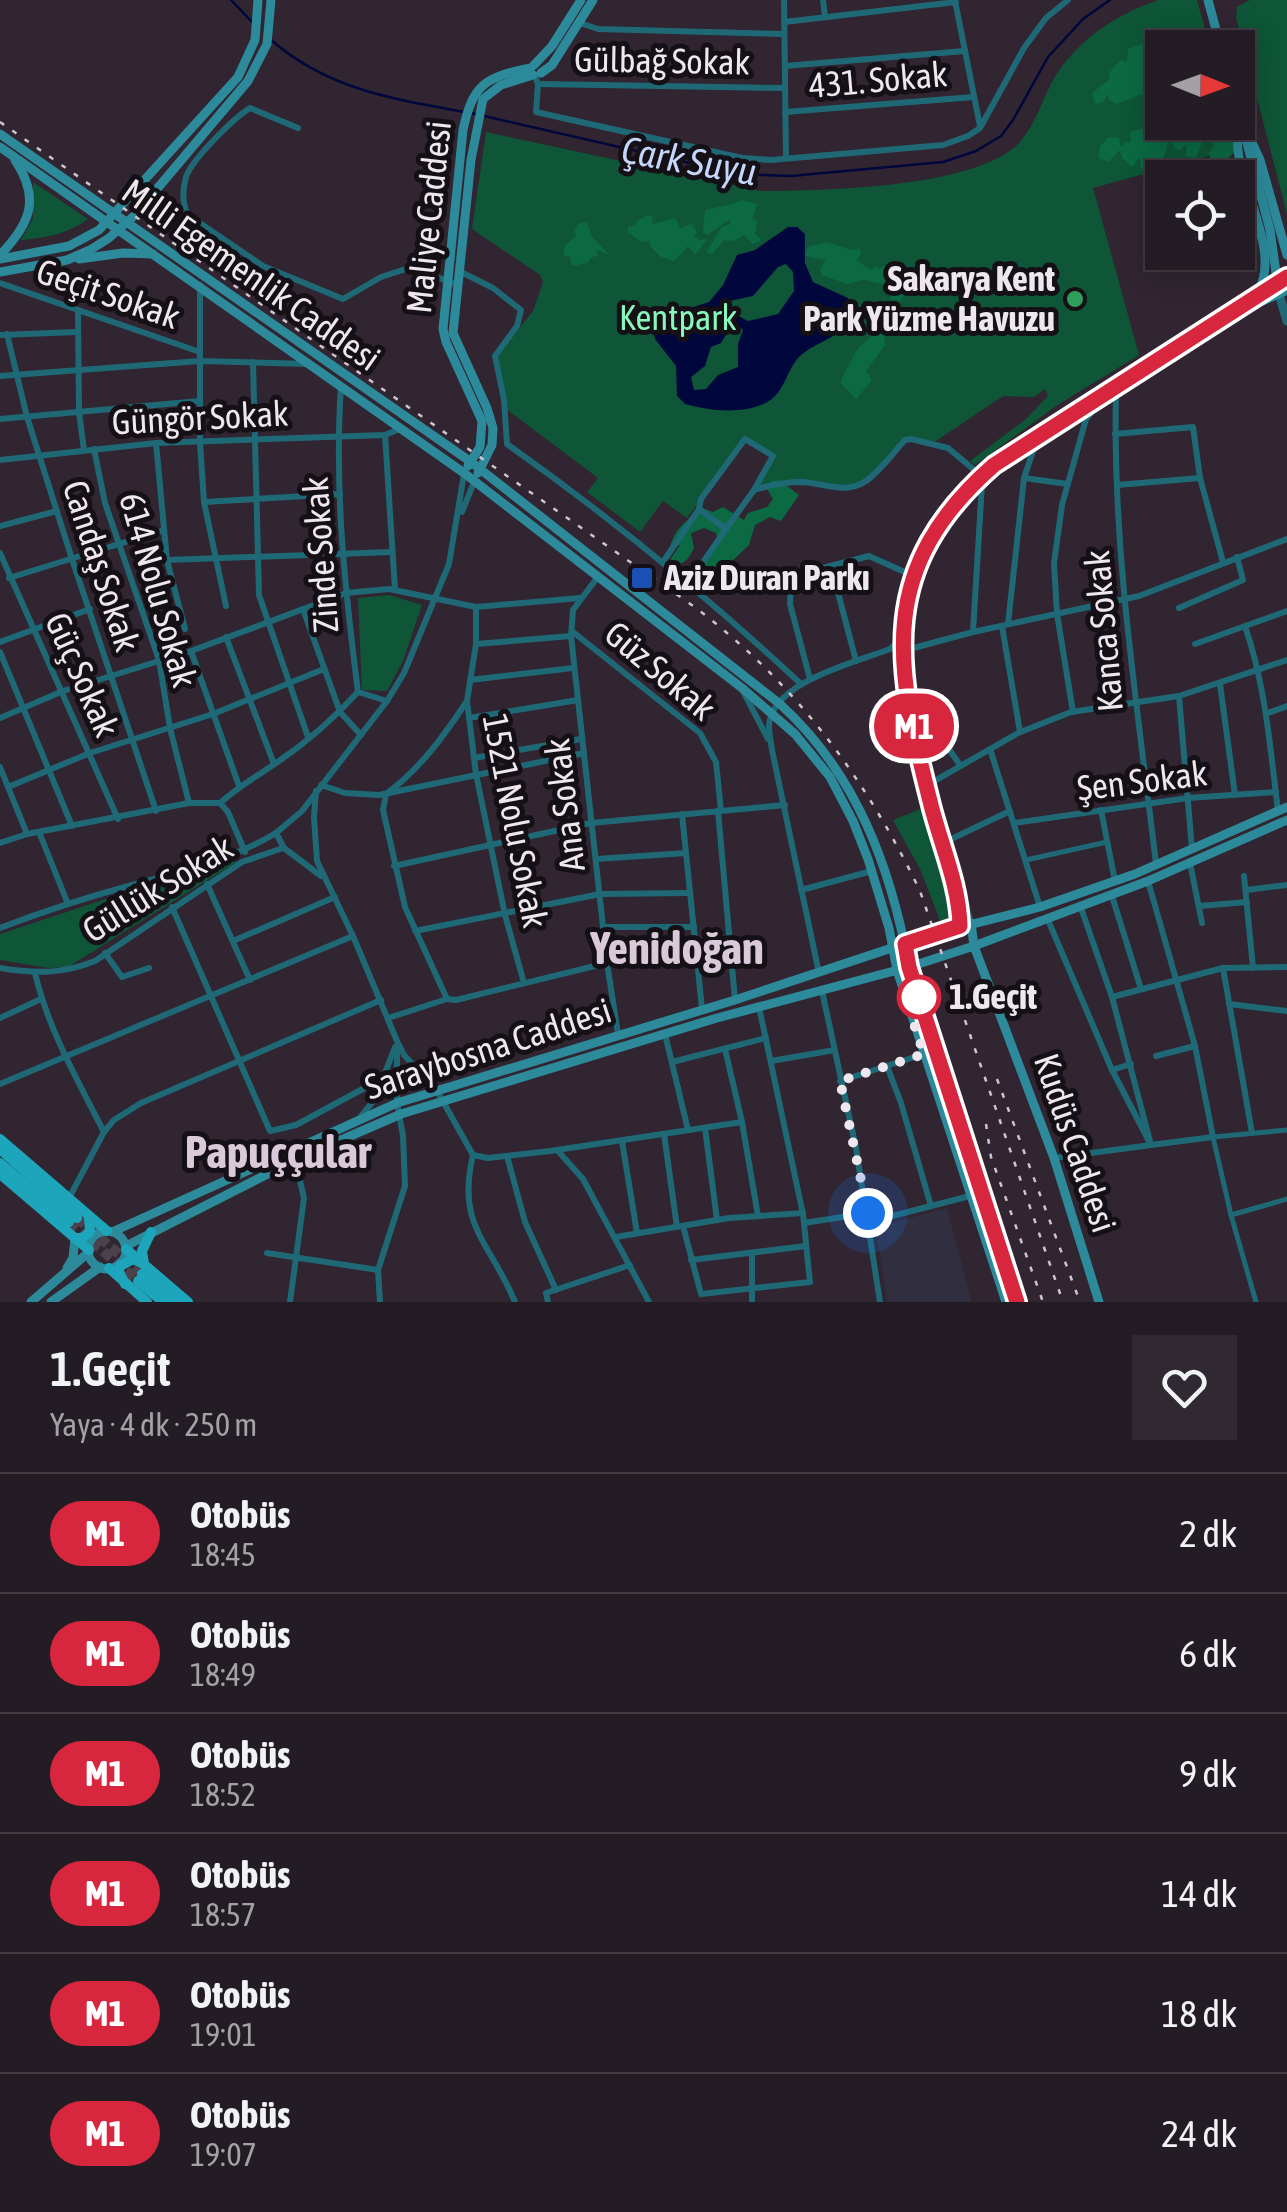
<!DOCTYPE html>
<html lang="tr">
<head>
<meta charset="utf-8">
<style>
	body { margin:0; font-family:"Asap Condensed",sans-serif; background:#302931; color:#f1f3f6; height:100vh; display:flex; flex-direction:column; font-size:38px; white-space:nowrap }
	* { box-sizing:border-box; margin:0 }
	p { font-size:32px; color:#a3a1a6 }
	.icon { flex:none; width:55px; height:55px; fill:none; stroke:currentColor; stroke-width:2; stroke-linecap:round; stroke-linejoin:round }
	.map { position:relative; height:1302px; overflow:hidden }
	.sheet { display:flex; flex-direction:column; background:#241c24; flex:1 }
	.sheet>* { flex:none }
	.badge { padding:0 20px; border-radius:32px; font-size:35px; line-height:65px }
	.needle { width:65px; rotate:91deg }
	.controls { position:absolute; left:1145px; top:30px; display:grid; gap:20px }
	.controls a { display:grid; place-items:center; width:110px; height:110px; border-radius:0px; background:#241c24; box-shadow:0 5px 25px #0003,0 0 0 2px #413a41; font-size:50px }
	.you { position:absolute; width:50px; height:50px; margin:-25px; border:8px solid #fff; border-radius:50%; background:#1a73e8; box-shadow:0 0 0 15px #1a73e833 }
	.map>.badge { position:absolute; translate:-50% -50%; box-shadow:0 0 0 5px #fff }
	.round { display:grid; place-items:center; flex:none; width:105px; height:105px; border-radius:0px; background:#302931 }
	.overview { display:flex; align-items:center; justify-content:space-between; height:170px; padding:0 50px }
	h1 { font-size:48px; font-weight:600; line-height:75px }
	ul { padding:0; list-style:none }
	li { display:flex; align-items:center; gap:30px; height:120px; padding:0 50px; border-top:2px solid #413a41 }
	li div { flex:1 }
	li b { display:block; font-size:38px }
	li em { font-style:normal }
	li .badge { min-width:110px; font-weight:700; text-align:center }
	.map>svg:first-child { display:block }
</style>
</head>
<body>
<div class="map">
<svg width="1287" height="1302" viewBox="0 0 1287 1302">
	<rect width="100%" height="100%" fill="#302530"/>
	<polygon fill="#312e3f" points="947,1208 972,1302 887,1302 876,1227"/>
	<g fill="#0e5637">
		<path d="M 1158,0 L 1197,0 L 1210,47 L 1162,48 L 1162,122 L 1230,123 L 1227,151 L 1093,188 L 1139,355 L 1056,406 L 975,465 L 970,461 L 1026,419 L 1048,396 L 1045,389 L 1034,397 L 1003,396 L 936,441 L 905,440 L 868,480 L 853,487 L 804,482 L 754,490 L 772,457 L 745,440 L 687,518 L 663,501 L 640,532 L 587,492 L 598,478 L 506,409 L 496,357 L 533,311 L 543,282 L 540,275 L 472,229 L 486,132 L 760,191 C 822,191 976,188 1019,143 C 1034,127 1042,101 1052,82 C 1075,41 1115,15 1158,0 Z"/>
		<polygon points="1287,0 1287,214 1236,17 1237,7 1250,0"/>
		<path d="M 33,182 L 88,219 C 68,234 45,238 21,240 L 33,218 Z"/>
		<polygon points="389,595 422,605 403,661 387,691 362,690 358,598"/>
		<polygon points="921,809 955,922 942,925 920,869 893,820"/>
		<polygon points="238,861 68,967 49,968 0,960 0,934 133,890"/>
	</g>
	<g fill="#0b6a44">
		<polygon points="1146,43 1149,49 1147,60 1152,59 1162,66 1162,87 1156,90 1155,97 1146,99 1142,94 1117,104 1109,100 1107,94 1104,102 1095,104 1092,93 1110,79 1109,73 1120,60 1127,62 1128,49"/>
		<polygon points="1162,116 1162,122 1228,123 1232,125 1236,151 1222,164 1211,162 1209,153 1214,146 1213,141 1199,132 1203,140 1196,158 1185,156 1187,144 1180,150 1174,149 1174,145 1169,141 1163,159 1154,169 1141,168 1140,157 1132,167 1122,157 1120,150 1108,162 1099,158 1100,147 1108,137 1119,138 1121,147 1126,142 1131,143 1130,132 1156,125"/>
		<path d="M 741,200 L 757,204 L 752,219 L 757,222 L 755,234 L 762,240 L 752,244 L 744,235 L 734,241 L 724,240 L 712,254 L 706,253 L 722,227 L 731,224 L 729,220 L 707,235 L 703,232 L 705,211 C 718,205 729,207 741,200 Z"/>
		<polygon points="648,215 653,217 652,224 675,218 680,228 691,224 697,232 694,236 699,240 707,239 695,255 688,246 674,261 661,257 650,246 649,241 642,242 627,232 629,226 635,226 637,221"/>
		<polygon points="587,222 592,237 610,255 597,250 598,256 592,257 587,263 572,266 570,257 563,255 565,246 576,236 574,232 579,223"/>
		<polygon points="826,242 853,250 860,248 861,255 856,260 872,270 876,266 879,269 883,266 900,266 905,273 900,280 911,285 900,301 890,299 892,286 864,280 847,284 822,275 820,270 826,260 805,256 807,247"/>
		<polygon points="880,329 884,330 885,345 866,371 872,380 856,399 841,383 842,378 858,348"/>
		<path d="M 779,480 L 799,495 L 781,521 L 770,517 L 755,525 L 749,545 L 729,564 L 719,582 L 704,589 L 693,584 L 694,570 L 719,543 L 716,533 L 704,528 L 691,533 L 694,548 C 689,558 685,566 672,564 L 671,558 L 680,545 L 670,547 C 676,526 687,520 705,509 L 713,512 L 723,507 L 744,520 L 748,513 L 767,507 L 773,499 L 767,489 L 771,481 Z"/>
	</g>
	<path fill="#00073d" fill-rule="evenodd" d="M 788,227 L 797,227 L 805,234 L 805,263 L 813,282 L 848,298 C 852,306 854,312 850,320 C 841,337 814,343 800,356 C 787,369 785,391 769,401 C 746,415 709,411 685,404 L 677,396 L 676,366 L 655,339 L 653,330 L 657,319 L 709,302 L 723,285 L 737,255 L 755,250 ZM 786,264 L 793,272 L 794,291 L 778,314 L 748,321 L 723,308 L 725,302 L 753,296 L 778,267 ZM 732,325 L 738,325 L 743,330 L 738,344 L 738,367 L 718,375 L 706,389 L 694,390 L 691,377 L 705,366 L 711,347 L 721,343 Z"/>
	<g fill="none" stroke-linecap="round" stroke-linejoin="round">
		<g stroke="#00073d" stroke-width="2.5">
			<polyline points="231,0 254,24"/>
			<path d="M 271,40 C 331,92 400,100 476,114"/>
			<polyline points="484,116 737,174 791,176 943,162 976,151 1001,136 1013,120 1048,57 1083,19 1110,0"/>
		</g>
		<g stroke="#4c424c" stroke-width="10" stroke-dasharray="10 5" stroke-linecap="butt">
			<polyline points="77,1218 142,1274"/>
			<polyline points="69,1222 138,1281"/>
		</g>
		<g stroke="#1f6977" stroke-width="5">
			<polyline points="1026,860 1107,842"/>
			<polyline points="1231,1215 1287,1199"/>
			<polyline points="1256,1302 1231,1215 1213,1137 1287,1130"/>
		</g>
		<g stroke="#1f6977" stroke-width="6">
			<polyline points="784,0 786,158"/>
			<polyline points="823,0 825,17"/>
			<polyline points="955,1 980,126"/>
			<polyline points="784,22 956,2"/>
			<polyline points="580,23 598,29 784,34"/>
			<polyline points="785,66 965,51"/>
			<polyline points="535,76 538,84 536,112 742,158 771,160 943,145 968,136 980,128 1024,48 1046,18 1068,0"/>
			<polyline points="538,84 785,88"/>
			<polyline points="785,112 974,97"/>
			<path d="M 298,128 L 250,108 C 234,118 192,159 186,177 C 182,191 182,203 188,215 L 263,266 L 343,299 L 381,277 L 412,267 L 457,285"/>
			<path d="M 459,271 L 493,288 L 521,310 L 517,326 L 495,356 L 504,400 L 507,444 C 610,517 708,597 801,684"/>
			<polyline points="0,283 200,352"/>
			<polyline points="200,285 200,442 204,502 226,606"/>
			<polyline points="78,311 79,412 84,450"/>
			<polyline points="7,334 27,417 72,559 156,811"/>
			<polyline points="0,335 77,332"/>
			<polyline points="253,362 259,595 308,737"/>
			<polyline points="0,376 200,361 308,364"/>
			<path d="M 341,386 C 334,488 345,590 358,692 L 387,701"/>
			<path d="M 1116,393 C 1112,551 1138,708 1156,864"/>
			<polyline points="0,419 200,401"/>
			<polyline points="1115,434 1193,427 1200,478 1223,562"/>
			<polyline points="385,435 395,590"/>
			<polyline points="156,443 167,560 185,629"/>
			<polyline points="94,449 105,503 159,660 170,728 189,803"/>
			<polyline points="0,460 156,443 385,435 402,428"/>
			<polyline points="1024,478 1068,484"/>
			<polyline points="1117,485 1200,478"/>
			<path d="M 754,490 C 770,485 785,482 802,482 C 824,483 845,495 866,481 C 880,471 893,453 905,440 L 911,439 L 948,448 L 978,473"/>
			<polyline points="204,502 340,494"/>
			<polyline points="699,509 701,499 745,439 773,456 754,490 726,529"/>
			<polyline points="462,512 474,482"/>
			<polyline points="0,526 57,511"/>
			<polyline points="0,553 118,819"/>
			<polyline points="167,560 392,552"/>
			<polyline points="663,562 699,509 726,529 688,584"/>
			<polyline points="831,566 856,661"/>
			<polyline points="9,578 164,530"/>
			<polyline points="597,578 573,610 571,636 607,963 618,1034"/>
			<polyline points="476,607 476,644 467,701 476,774 505,915 524,983"/>
			<polyline points="1179,608 1243,580 1237,557"/>
			<polyline points="303,609 340,712 361,735"/>
			<polyline points="1008,624 1024,478 1035,445"/>
			<polyline points="1002,626 1020,732"/>
			<path d="M 1245,626 C 1266,688 1270,747 1278,811"/>
			<polyline points="573,632 700,733 716,762 721,811"/>
			<polyline points="973,632 982,484"/>
			<polyline points="226,637 274,764"/>
			<polyline points="0,642 90,609"/>
			<polyline points="476,644 571,636"/>
			<polyline points="1195,644 1287,611"/>
			<polyline points="906,650 973,632 1139,596 1287,539"/>
			<polyline points="191,651 239,786"/>
			<polyline points="0,652 72,826"/>
			<polyline points="810,679 790,604 791,584 799,574 869,556 909,574"/>
			<polyline points="470,680 573,668"/>
			<polyline points="1220,684 1235,795"/>
			<polyline points="744,693 768,739"/>
			<polyline points="1179,696 1192,849"/>
			<path d="M 467,701 C 444,736 420,769 386,794 L 383,810 L 405,907 L 447,999 L 456,1000 L 607,963 L 696,952"/>
			<polyline points="915,701 960,765"/>
			<polyline points="1073,712 1057,614 1054,563 1062,505 1086,419 1095,408"/>
			<polyline points="1268,713 1287,706"/>
			<polyline points="0,718 63,691 191,651 346,593 389,589 476,607 580,598"/>
			<polyline points="469,718 578,700"/>
			<polyline points="990,749 1040,907"/>
			<polyline points="474,758 581,739"/>
			<polyline points="0,767 27,834"/>
			<polyline points="931,783 1018,733 1071,712 1179,696 1287,660"/>
			<polyline points="321,785 345,793 379,795 584,753"/>
			<polyline points="8,787 90,753 213,714 324,669"/>
			<polyline points="316,791 314,817 317,861 353,936 397,1041 404,1055 436,1089 473,1155 488,1158 550,1151 742,1122"/>
			<polyline points="220,803 228,812 245,852"/>
			<polyline points="1101,810 1115,881"/>
			<polyline points="718,811 735,1000"/>
			<polyline points="682,814 702,1009"/>
			<polyline points="1014,823 1188,798 1276,792"/>
			<polyline points="39,832 68,904"/>
			<polyline points="947,841 1010,811"/>
			<path d="M 0,843 L 27,834 L 189,803 L 220,803 C 239,786 259,775 279,761 C 307,742 335,717 358,692"/>
			<polyline points="596,859 686,853"/>
			<polyline points="1190,863 1202,923"/>
			<polyline points="394,866 591,823 785,805"/>
			<polyline points="321,876 284,848 276,833 302,811 387,701 404,673 449,564 464,474"/>
			<polyline points="1244,876 1253,968"/>
			<polyline points="207,884 250,980"/>
			<polyline points="801,890 872,871"/>
			<polyline points="1246,890 1287,885"/>
			<polyline points="1112,896 1141,989"/>
			<polyline points="1199,906 1247,902"/>
			<polyline points="172,907 270,1131 296,1125 385,1077"/>
			<polyline points="1048,920 1112,1070 1151,1145 1213,1137 1195,1046 1148,881"/>
			<polyline points="971,923 931,783 906,650 916,580 930,547 948,520 984,479 1151,368 1263,301"/>
			<polyline points="604,927 694,927"/>
			<path d="M 0,928 C 44,911 88,897 132,885 C 183,871 231,860 276,833"/>
			<polyline points="415,931 600,894 690,893"/>
			<polyline points="233,941 335,897"/>
			<polyline points="105,953 122,977 149,968"/>
			<path d="M 0,968 C 35,974 63,974 95,961 L 242,862 L 283,848"/>
			<polyline points="1223,968 1252,1133"/>
			<path d="M 35,973 C 48,1029 78,1081 104,1132"/>
			<path d="M 819,973 L 772,750 C 771,742 769,734 769,726 C 771,682 857,662 890,649 L 897,643 L 902,602 L 915,558 L 931,527 L 980,471 L 1259,290"/>
			<polyline points="822,991 856,1148 880,1302"/>
			<polyline points="1112,997 1223,968 1287,967"/>
			<polyline points="1229,1004 1287,1011"/>
			<polyline points="0,1018 41,999"/>
			<polyline points="388,1018 447,999"/>
			<polyline points="665,1034 688,1130"/>
			<polyline points="725,1049 742,1122 758,1216"/>
			<polyline points="1156,1056 1195,1046"/>
			<polyline points="771,1061 835,1050"/>
			<polyline points="672,1062 766,1038"/>
			<polyline points="887,1066 901,1103 931,1206"/>
			<polyline points="1112,1070 1131,1064"/>
			<polyline points="840,1081 924,1054"/>
			<polyline points="0,1084 353,936"/>
			<polyline points="358,1120 375,1099 395,1047"/>
			<polyline points="705,1128 717,1220"/>
			<polyline points="664,1134 677,1227"/>
			<polyline points="622,1141 637,1233"/>
			<polyline points="558,1151 583,1179 649,1302"/>
			<path d="M 473,1155 C 456,1227 490,1241 515,1302"/>
			<polyline points="507,1156 525,1222 556,1290"/>
			<polyline points="1054,1158 1151,1145 1112,997 1081,908"/>
			<polyline points="69,1198 104,1132 114,1120 141,1103 381,1000"/>
			<polyline points="869,1222 970,1196"/>
			<polyline points="804,1223 868,1213"/>
			<polyline points="683,1226 701,1294 810,1282 803,1214 759,1007"/>
			<polyline points="616,1237 729,1218 803,1213"/>
			<polyline points="267,1253 378,1270"/>
			<polyline points="752,1253 752,1302"/>
			<polyline points="691,1260 806,1246"/>
			<polyline points="290,1302 304,1198 295,1160"/>
			<polyline points="380,1302 378,1270 405,1186 403,1136 397,1103 397,1047"/>
			<polyline points="548,1302 546,1293 630,1265"/>
		</g>
		<polyline stroke="#1f6977" stroke-width="9" points="1279,294 1287,321"/>
		<g stroke="#2c8a9b" stroke-width="9">
			<polyline points="1208,0 1221,48"/>
			<polyline points="534,65 552,46 581,0"/>
			<polyline points="541,73 552,65 593,0"/>
			<polyline points="1238,109 1270,230 1279,294"/>
			<polyline points="1241,119 1260,160 1287,255"/>
			<path d="M 1238,133 C 1232,180 1282,246 1259,290"/>
			<path d="M 0,134 L 471,462 L 780,704 C 857,774 891,868 909,967"/>
			<polyline points="0,147 464,473 742,688 795,734 830,777 853,821 868,859 889,928 897,970 1006,1302"/>
			<path d="M 0,255 C 30,224 41,199 15,160"/>
			<polyline points="0,259 69,246 99,230 238,77 255,40 258,0"/>
			<polyline points="79,259 123,253 153,254"/>
			<polyline points="0,272 67,260 90,250 109,238 135,215 248,81 267,44 271,0"/>
			<polyline points="1263,301 1287,290"/>
			<path d="M 468,466 L 480,447 L 482,421 L 446,342 L 443,329 L 463,130 C 473,84 485,77 531,68"/>
			<polyline points="478,473 492,445 493,428 487,408 453,333 471,160 483,99 501,85 533,75"/>
			<polyline points="971,923 974,946 1054,1158 1099,1302"/>
			<circle cx="107" cy="1250" r="19"/>
			<polyline points="112,1232 397,1103 735,1000 937,933 1040,907 1135,874 1287,807"/>
			<polyline points="126,1246 295,1160 401,1114 717,1018 909,967 974,946 1148,881 1287,820"/>
			<polyline points="67,1268 73,1258 75,1238"/>
			<polyline points="31,1302 89,1252"/>
			<polyline points="51,1302 100,1267"/>
		</g>
		<g stroke="#1da5bb" stroke-width="10">
			<polyline points="0,1139 107,1231"/>
			<polyline points="0,1149 77,1218"/>
			<polyline points="0,1163 69,1222"/>
			<polyline points="0,1174 89,1250"/>
			<polyline points="75,1238 82,1238 90,1232 89,1218"/>
			<polyline points="126,1249 188,1302"/>
			<polyline points="109,1268 147,1302"/>
			<polyline points="142,1274 175,1302"/>
			<polyline points="138,1281 163,1302"/>
			<polyline points="125,1284 119,1272 120,1266 133,1259 144,1264 142,1251 151,1232"/>
		</g>
		<g stroke="#cec6ce" stroke-width="2.5" stroke-dasharray="5 10" stroke-linecap="butt">
			<path d="M 0,122 L 646,573 C 673,592 702,611 727,633 C 811,704 873,793 920,891 L 1063,1302"/>
			<polyline points="997,1079 1080,1302"/>
			<polyline points="986,1124 991,1157 1043,1302"/>
		</g>
	</g>
	<g fill="none" stroke-linecap="round" stroke-linejoin="round">
		<g stroke="#fff" stroke-width="22">
			<path id="line" d="M 1017,1302 L 909,967 L 905,944 L 960,926 C 959,883 940,843 930,801 C 895,664 876,568 994,465 L 1287,277"/>
		</g>
		<use href="#line" stroke="#d7263d" stroke-width="15"/>
		<polyline stroke="#eee7ee" stroke-width="10" stroke-dasharray="0 18" points="868,1213 840,1081 924,1054 906,1000 919,997"/>
	</g>
	<circle fill="#2e9e5b" stroke="#151015" stroke-width="4" cx="1075" cy="299" r="10"/>
	<rect fill="#1a4fb4" stroke="#151015" stroke-width="4" x="630" y="566" width="24" height="24" rx="5"/>
	<circle fill="#fff" stroke="#d7263d" stroke-width="5" cx="919" cy="997" r="20"/>
	<g text-anchor="middle" stroke-width="10" stroke-linejoin="round" paint-order="stroke">
		<g font-size="35" fill="#eee7ee" stroke="#151015">
			<text transform="translate(662 61) rotate(1)" y="12">Gülbağ Sokak</text>
			<text transform="translate(878 80) rotate(-5)" y="12">431. Sokak</text>
			<text transform="translate(429 217) rotate(-84)" y="12">Maliye Caddesi</text>
			<text transform="translate(251 275) rotate(35)" y="12">Milli Egemenlik Caddesi</text>
			<text transform="translate(108 294) rotate(19)" y="12">Geçit Sokak</text>
			<text transform="translate(200 418) rotate(-3)" y="12">Güngör Sokak</text>
			<text transform="translate(321 555) rotate(-94)" y="12">Zinde Sokak</text>
			<text transform="translate(101 566) rotate(72)" y="12">Candaş Sokak</text>
			<text transform="translate(158 590) rotate(74)" y="12">614 Nolu Sokak</text>
			<text transform="translate(1104 631) rotate(-95)" y="12">Kanca Sokak</text>
			<text transform="translate(660 671) rotate(40)" y="12">Güz Sokak</text>
			<text transform="translate(82 675) rotate(66)" y="12">Güç Sokak</text>
			<text transform="translate(1142 781) rotate(-7)" y="12">Şen Sokak</text>
			<text transform="translate(565 805) rotate(-97)" y="12">Ana Sokak</text>
			<text transform="translate(515 821) rotate(79)" y="12">1521 Nolu Sokak</text>
			<text transform="translate(158 889) rotate(-32)" y="12">Güllük Sokak</text>
			<text transform="translate(488 1049) rotate(-18)" y="12">Saraybosna Caddesi</text>
			<text transform="translate(1075 1143) rotate(71)" y="12">Kudüs Caddesi</text>
		</g>
		<g font-size="35" font-weight="bold" fill="#eee7ee" stroke="#151015" text-anchor="end">
			<text x="1055" y="291">Sakarya Kent<tspan x="1055" dy="40">Park Yüzme Havuzu</tspan></text>
			<text x="664" y="590" text-anchor="start">Aziz Duran Parkı</text>
		</g>
		<g font-size="35" fill="#87f7bc" stroke="#151015">
			<text x="678" y="330">Kentpark</text>
		</g>
		<g font-size="35" font-weight="bold" fill="#eee7ee" stroke="#151015" text-anchor="start">
			<text x="949" y="1009">1.Geçit</text>
		</g>
		<g font-size="38" font-style="italic" fill="#c4d7fb" stroke="#151015">
			<text transform="translate(689 161) rotate(10)" y="13">Çark Suyu</text>
		</g>
		<g font-size="45" font-weight="bold" fill="#dacad9" stroke="#151015">
			<text x="677" y="964">Yenidoğan</text>
			<text x="278" y="1168">Papuççular</text>
		</g>
	</g>
</svg>
<div class="controls">
<a><svg class="needle" viewBox="-14 -14 28 28"><path d="M0-13l5 13h-10z" fill="#e53935"/><path d="M0 13l5-13h-10z" fill="#a3a1a6"/></svg></a>
<a><svg class="icon" aria-label="locate" viewBox="0 0 24 24"><circle cx="12" cy="12" r="6"/><path d="M12 2v4M12 18v4M2 12h4M18 12h4"/></svg></a>
</div>
<div class="you" style="left:868px;top:1213px"></div>
<b class="badge" style="left:914px;top:726px;background:#d7263d;color:#fff">M1</b>
</div>
<section class="sheet">
<div class="overview"><div><h1>1.Geçit</h1><p>Yaya · 4 dk · 250 m</p></div><a class="round"><svg class="icon" aria-label="heart" viewBox="0 0 24 24"><path d="M12 20l-8-8c-3-5 5-10 8-4 3-6 11-1 8 4z"/></svg></a></div>
<ul>
<li><span class="badge" style="background:#d7263d;color:#fff">M1</span><div><b>Otobüs</b><p>18:45</p></div><em>2 dk</em></li>
<li><span class="badge" style="background:#d7263d;color:#fff">M1</span><div><b>Otobüs</b><p>18:49</p></div><em>6 dk</em></li>
<li><span class="badge" style="background:#d7263d;color:#fff">M1</span><div><b>Otobüs</b><p>18:52</p></div><em>9 dk</em></li>
<li><span class="badge" style="background:#d7263d;color:#fff">M1</span><div><b>Otobüs</b><p>18:57</p></div><em>14 dk</em></li>
<li><span class="badge" style="background:#d7263d;color:#fff">M1</span><div><b>Otobüs</b><p>19:01</p></div><em>18 dk</em></li>
<li><span class="badge" style="background:#d7263d;color:#fff">M1</span><div><b>Otobüs</b><p>19:07</p></div><em>24 dk</em></li>
</ul>
</section>
</body>
</html>
